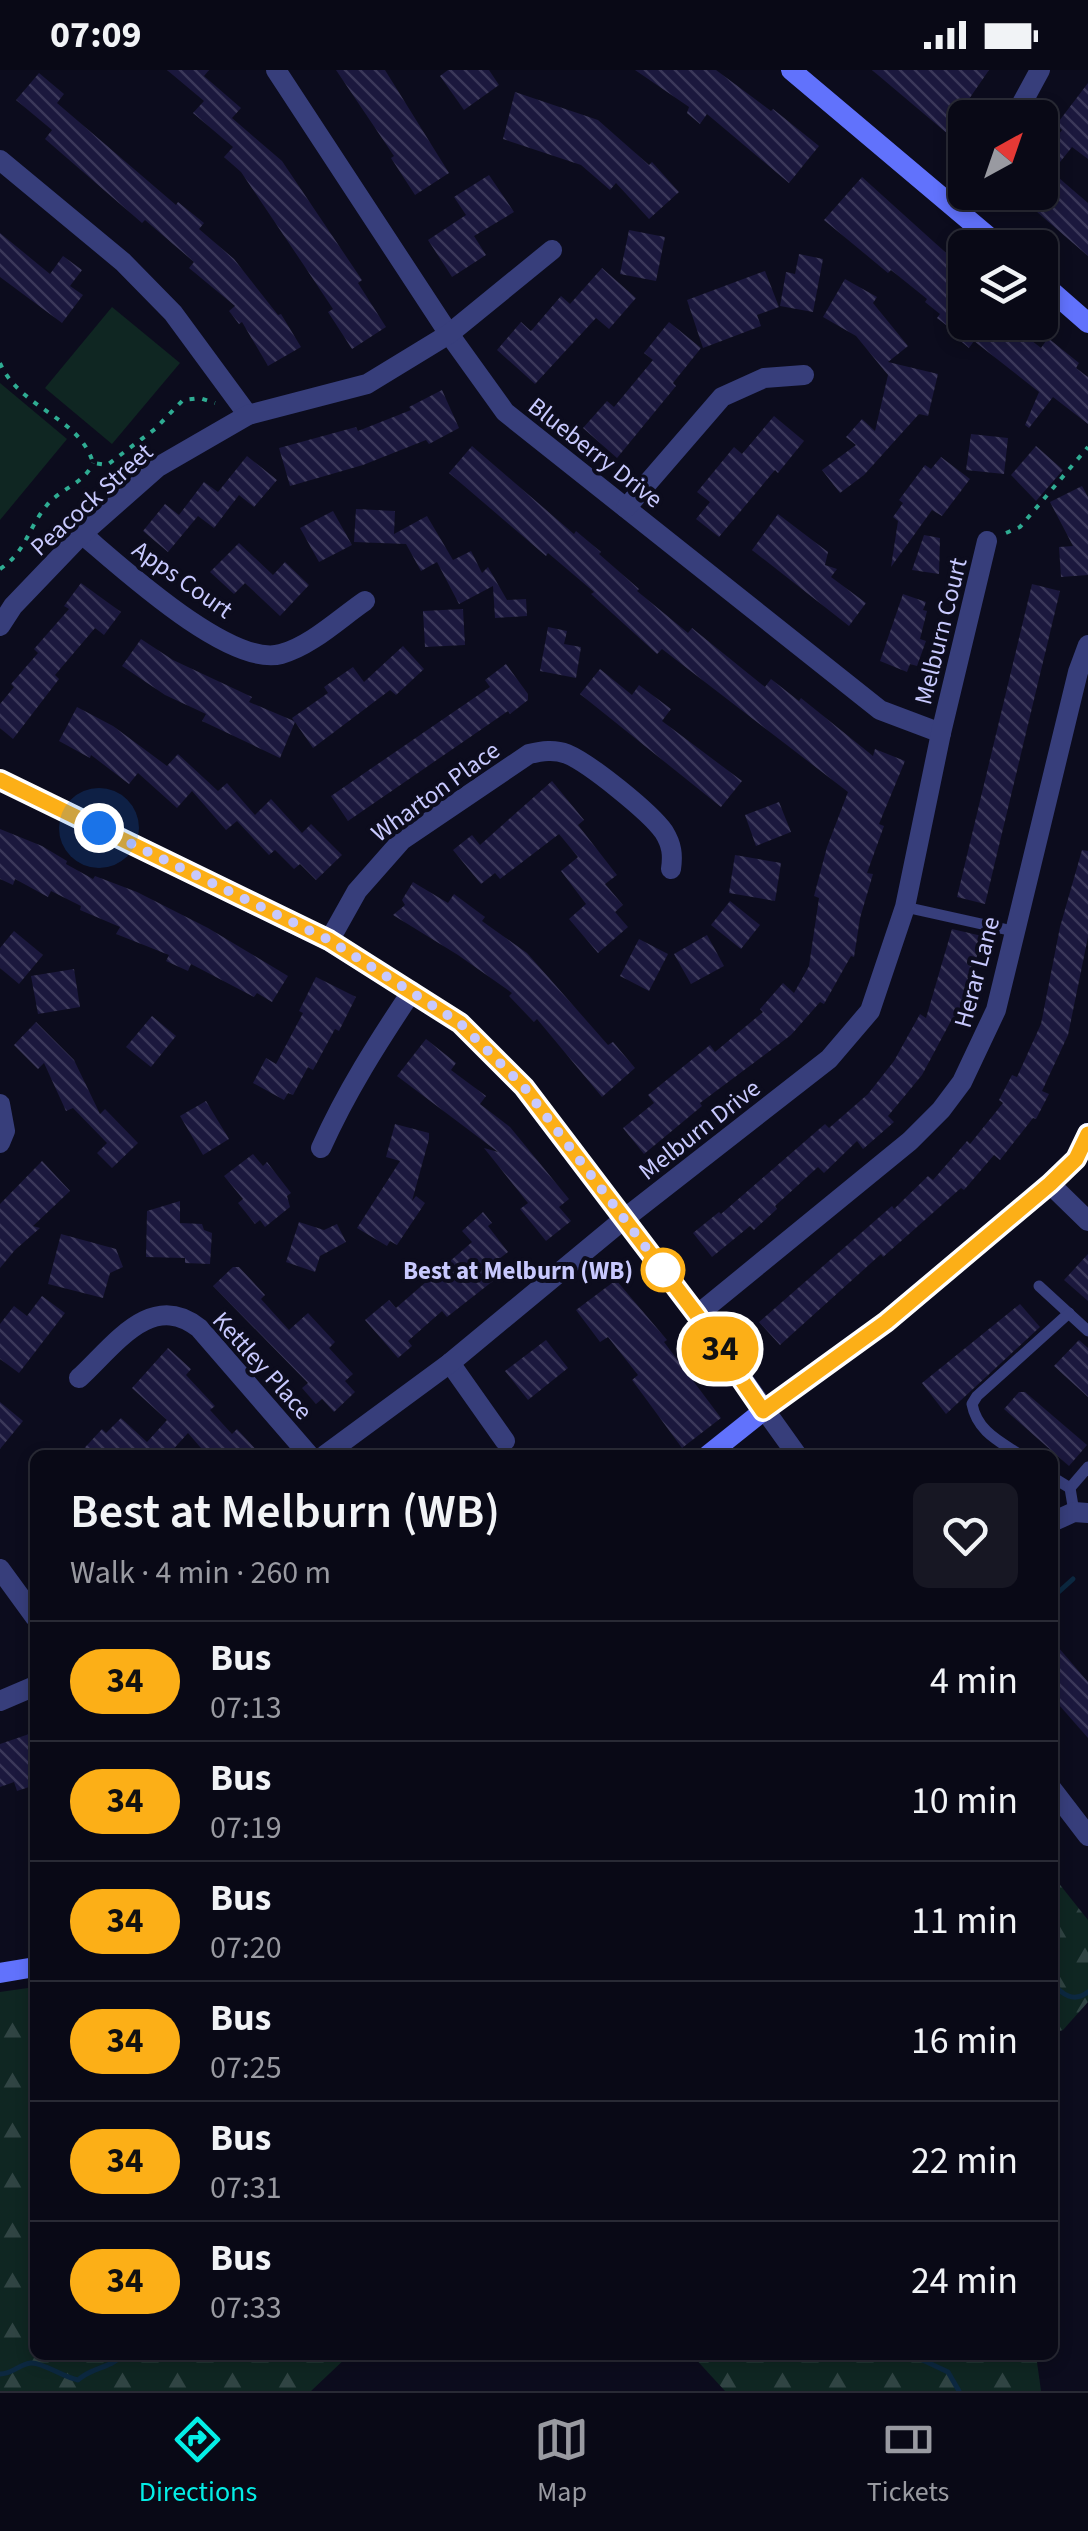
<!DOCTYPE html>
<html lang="en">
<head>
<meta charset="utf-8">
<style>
	body { margin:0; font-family:"Source Sans 3",sans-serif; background:#171723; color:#f1f3f6; height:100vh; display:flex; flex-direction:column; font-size:38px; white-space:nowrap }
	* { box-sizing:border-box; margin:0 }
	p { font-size:32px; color:#999aa1 }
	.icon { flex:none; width:55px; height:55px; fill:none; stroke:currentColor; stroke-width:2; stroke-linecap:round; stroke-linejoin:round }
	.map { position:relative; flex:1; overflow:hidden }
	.panel { position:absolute; left:30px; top:1380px; width:1028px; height:910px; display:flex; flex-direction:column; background:#090916; border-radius:15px; box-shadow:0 5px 15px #0003,0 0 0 2px #292a35 }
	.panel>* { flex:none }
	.badge { padding:0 20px; border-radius:32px; font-size:35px; line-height:65px }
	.needle { width:65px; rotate:40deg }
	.buttons { position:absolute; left:948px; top:30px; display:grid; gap:20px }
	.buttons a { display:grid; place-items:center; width:110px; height:110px; border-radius:15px; background:#090916; box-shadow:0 5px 15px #0003,0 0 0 2px #292a35; font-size:50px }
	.you { position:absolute; width:50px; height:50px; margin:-25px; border:8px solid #fff; border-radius:50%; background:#1a73e8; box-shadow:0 0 0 15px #1a73e833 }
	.map>.badge { position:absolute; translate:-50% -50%; box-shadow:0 0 0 5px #fff }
	.round { display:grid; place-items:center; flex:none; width:105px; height:105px; border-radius:15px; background:#171723 }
	.summary { display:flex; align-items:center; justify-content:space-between; height:170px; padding:0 40px }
	h1 { font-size:48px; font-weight:600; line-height:75px }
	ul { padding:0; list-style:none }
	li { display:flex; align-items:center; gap:30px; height:120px; padding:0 40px; border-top:2px solid #292a35 }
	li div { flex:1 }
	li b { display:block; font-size:38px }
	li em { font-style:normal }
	li .badge { min-width:110px; font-weight:700; text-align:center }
	.status { display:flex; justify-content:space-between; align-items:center; height:70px; padding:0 50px; background:#090916; direction:ltr }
	.status svg { height:28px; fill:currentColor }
	.dock { display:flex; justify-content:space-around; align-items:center; height:140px; border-top:2px solid #292a35; background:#090916; font-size:28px; color:#999aa1 }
	.dock a { display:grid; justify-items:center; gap:5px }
	.dock .active { color:#04eee6 }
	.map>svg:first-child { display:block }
</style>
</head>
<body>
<div class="status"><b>07:09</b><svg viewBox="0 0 49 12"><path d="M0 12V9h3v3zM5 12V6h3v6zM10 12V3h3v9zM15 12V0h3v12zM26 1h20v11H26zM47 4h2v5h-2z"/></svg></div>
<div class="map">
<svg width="1088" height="2321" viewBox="0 0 1088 2321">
	<defs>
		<pattern id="forest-firs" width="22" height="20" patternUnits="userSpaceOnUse" patternTransform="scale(2.5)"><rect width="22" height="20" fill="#0f2622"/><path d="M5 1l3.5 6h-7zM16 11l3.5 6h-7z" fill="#304443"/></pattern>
		<pattern id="building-back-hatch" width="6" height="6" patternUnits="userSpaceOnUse" patternTransform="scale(2.5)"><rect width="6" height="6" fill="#1b183d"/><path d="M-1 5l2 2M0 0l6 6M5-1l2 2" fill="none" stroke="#3b385a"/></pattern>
	</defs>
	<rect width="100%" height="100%" fill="#0c0c1d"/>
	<g fill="url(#forest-firs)">
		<polygon points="1053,1806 1088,1850 1088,1932 1063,1960 1053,1963"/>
		<polygon points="35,1917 35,2285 349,2285 311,2321 0,2321 0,1922"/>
		<polygon points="692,2285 1036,2285 1041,2321 725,2321"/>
	</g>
	<g fill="#0f2622">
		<polygon points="112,237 180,293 112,374 45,318"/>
		<polygon points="0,313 67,369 0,450"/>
	</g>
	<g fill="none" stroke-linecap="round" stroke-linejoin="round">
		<g stroke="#0c2840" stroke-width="5">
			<polyline points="1052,1528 1073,1509"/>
			<path d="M 1052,1912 C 1062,1925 1074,1933 1088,1922"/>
			<polyline points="912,2285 948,2302 959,2321"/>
			<path d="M 0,2304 C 13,2304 19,2294 31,2293 C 42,2292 63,2307 78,2310 C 92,2297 109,2299 123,2285"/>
		</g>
	</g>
	<g fill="url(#building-back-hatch)">
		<polygon points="167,0 209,0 204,6 241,38 232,48 282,91 362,210 358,213 386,257 352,279 328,242 333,239 303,194 241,102 224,87 233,77 193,43 204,31"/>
		<polygon points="336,0 385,0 449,103 415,125 391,88 394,86"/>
		<polygon points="448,0 489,0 499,15 464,40 440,6"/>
		<polygon points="635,0 716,0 771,41 773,39 819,76 789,113 707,44 700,54 687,43 689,37"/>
		<polygon points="872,0 989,0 969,29 975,34 949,65"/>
		<polygon points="39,3 64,24 57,33 176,135 178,132 204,153 199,159 234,189 278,245 281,244 301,277 268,296 242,252 239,254 229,241 235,236 189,198 194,192 145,150 142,153 45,69 52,60 16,30"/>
		<polygon points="1088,13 1088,89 1072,77 1052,102 1088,133 1088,186 1014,122 1040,122 1040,88 1062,60 1056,55"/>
		<polygon points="515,22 598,50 649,95 652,92 679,122 649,149 616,113 610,120 581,95 503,69"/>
		<polygon points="489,105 514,142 474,166 486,185 452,207 428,170 466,145 454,127"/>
		<polygon points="862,107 965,200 965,252 1022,252 1017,259 1041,278 1048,268 1079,293 1076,298 1088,307 1088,354 1053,327 1029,358 1025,355 1039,322 974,271 969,278 957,268 959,265 937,248 940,244 925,232 927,229 891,200 888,203 824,150"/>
		<polygon points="629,160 665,167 656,211 620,204"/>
		<polygon points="0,163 50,204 63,186 82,200 70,216 83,225 62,253 0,207"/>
		<polygon points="799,184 823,189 813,242 780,236 786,202 795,204"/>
		<polygon points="602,198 636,228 609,259 596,248 535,314 497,280 521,252 531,261 561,226 570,234"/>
		<polygon points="765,201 779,237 757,245 761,256 703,278 687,230"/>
		<polygon points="845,209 877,227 873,233 908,276 888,292 938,304 928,346 919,344 864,405 840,423 822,400 856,375 846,367 862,349 875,361 888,305 856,266 823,247"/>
		<polygon points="669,252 701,278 673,313 676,316 617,388 583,358 607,331 614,337 653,290 644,283"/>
		<polygon points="442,320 459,358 429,374 426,370 363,395 290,416 279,378 356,357 358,361 411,340 409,337"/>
		<polygon points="774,346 804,371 778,403 775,400 719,467 696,449 710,432 697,422 734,377 742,384"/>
		<polygon points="971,364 1008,368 1004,404 966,400"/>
		<polygon points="472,376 574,464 576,461 601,482 599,484 639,519 637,521 688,563 692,558 765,617 771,609 799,631 801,628 873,686 875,679 905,691 879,754 884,756 867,803 873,804 860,848 854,887 851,886 824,934 820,932 791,965 700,1033 702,1036 644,1084 623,1058 654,1033 648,1025 710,975 715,982 763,942 760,939 783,913 794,923 809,896 819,828 814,826 827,777 848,722 662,579 657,584 591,524 594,522 548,483 546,486 449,403"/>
		<polygon points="1036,376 1063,400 1036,431 1011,405"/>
		<polygon points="247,386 277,410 254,437 239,425 214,458 198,446 168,482 143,461 165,434 179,445 204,412 218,422"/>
		<polygon points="941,387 970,409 942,446 932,440 891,497 898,451 893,447 903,433 899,430 925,395 931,399"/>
		<polygon points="1082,416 1088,427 1088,505 1061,507 1059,477 1073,476 1050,432"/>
		<polygon points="356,439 395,441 394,464 427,446 453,490 471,481 482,503 488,497 507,530 526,529 527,546 495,548 493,516 459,534 437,492 421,501 406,474 354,472"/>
		<polygon points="333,441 352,475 319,492 300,458"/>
		<polygon points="778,444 828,482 825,495 837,499 831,507 866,533 849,556 752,480"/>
		<polygon points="924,465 940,468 939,504 912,500"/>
		<polygon points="239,473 273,505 285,492 309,515 280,546 245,513 234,524 210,502"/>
		<polygon points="81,513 121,542 104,565 95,558 55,605 59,609 13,669 0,658 0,634 14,617 11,614 38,583 34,579 69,539 64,536"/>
		<polygon points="1032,514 1060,521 985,834 957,827"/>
		<polygon points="903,524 926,532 923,540 927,541 920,569 926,571 917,596 910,594 907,602 880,591"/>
		<polygon points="463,539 465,575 425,577 423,541"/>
		<polygon points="548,557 567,561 564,574 581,577 576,608 540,601"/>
		<polygon points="141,569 173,590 252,627 249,632 294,651 292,648 328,623 324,617 353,597 364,612 403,576 424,599 396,625 390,620 313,678 295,652 280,688 202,651 206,644 165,625 122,596"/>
		<polygon points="506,594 528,624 528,630 510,644 508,641 348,751 331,726 490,617 485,610"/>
		<polygon points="600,599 632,625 639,615 671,639 662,651 742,711 721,737 580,624"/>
		<polygon points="77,637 113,656 167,696 178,684 218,721 227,713 255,745 271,729 302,763 311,754 342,785 316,810 300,794 294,799 275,780 269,785 237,751 226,760 192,721 177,738 138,703 129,714 91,685 90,688 59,671"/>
		<polygon points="552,711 584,750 578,755 617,805 605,814 623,835 615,842 628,857 598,883 569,849 586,834 561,801 578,787 559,764 500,809 495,803 481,814 453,780 472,765 480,775"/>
		<polygon points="779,732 791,762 756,776 745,745"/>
		<polygon points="0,759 42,776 67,791 66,794 93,809 95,806 137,822 208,858 288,906 272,932 257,923 254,927 191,894 188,901 166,891 169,885 116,864 120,857 80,840 81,836 51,821 48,827 15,809 13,815 0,809"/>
		<polygon points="1082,780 1088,781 1088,867 1068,965 1042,1021 1049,1024 1036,1049 1033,1048 1000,1090 994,1085 964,1120 961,1118 883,1187 881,1184 780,1275 759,1252 892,1136 894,1139 928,1106 933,1110 967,1071 970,1074 1003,1033 999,1030 1012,1005 1017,1007 1041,954 1060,857"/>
		<polygon points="735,785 781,793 775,831 729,823"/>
		<polygon points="413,812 448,833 454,824 485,847 482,851 527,883 608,975 613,972 635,998 602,1027 537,949 534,952 509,926 512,923 458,885 393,845 405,835 402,830"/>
		<polygon points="730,831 760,855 741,879 711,855"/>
		<polygon points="952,859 982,866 971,910 957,950 952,949 922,1005 888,1046 894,1052 863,1079 857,1071 824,1103 818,1097 775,1136 777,1139 754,1160 750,1156 712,1187 693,1163 719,1142 721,1144 825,1054 829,1058 868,1024 894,991 920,944 926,948"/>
		<polygon points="14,861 43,885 19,914 0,898 0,878"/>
		<polygon points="707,865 724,896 691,914 674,884"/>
		<polygon points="639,869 668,884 649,921 620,906"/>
		<polygon points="74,899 80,937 38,944 31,906"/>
		<polygon points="316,907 356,927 339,961 335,959 313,1000 308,997 293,1025 288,1023 284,1030 253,1013 266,988 276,994 303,943 299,941"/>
		<polygon points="152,946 176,966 151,997 126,977"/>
		<polygon points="36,952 74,990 100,1044 105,1039 138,1073 112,1098 97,1083 107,1073 73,1038 66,1041 44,993 38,999 14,975"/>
		<polygon points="426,969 456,993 451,1000 486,1026 480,1034 510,1057 569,1129 559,1137 571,1151 546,1171 520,1139 528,1133 484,1078 498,1082 397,1006"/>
		<polygon points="206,1031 229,1069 203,1085 180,1046"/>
		<polygon points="395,1054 429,1063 429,1069 412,1131 416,1126 425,1133 397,1175 390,1171 387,1176 357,1158 400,1091 386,1087"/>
		<polygon points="253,1084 263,1096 267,1092 291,1123 287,1126 290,1137 265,1157 260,1150 255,1154 238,1133 243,1129 224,1106"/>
		<polygon points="42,1091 70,1121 33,1156 40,1158 15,1180 0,1198 0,1134"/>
		<polygon points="180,1131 180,1153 202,1154 204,1160 212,1163 210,1194 185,1193 185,1188 146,1187 147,1141"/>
		<polygon points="483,1142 492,1153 488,1156 508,1182 499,1189 507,1200 447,1247 442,1241 408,1271 412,1276 398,1288 365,1250 389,1230 396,1238 472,1172 462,1161"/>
		<polygon points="299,1152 324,1160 337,1154 346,1172 320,1186 315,1202 286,1192"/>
		<polygon points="61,1164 116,1179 123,1197 110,1203 103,1228 48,1214"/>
		<polygon points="1088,1184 1088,1231 1064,1210"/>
		<polygon points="233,1197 239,1197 265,1225 261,1229 289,1260 308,1243 335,1272 329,1278 353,1304 345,1311 355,1322 334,1342 322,1329 316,1334 302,1318 308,1313 213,1216"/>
		<polygon points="616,1210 667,1270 664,1272 721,1348 682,1378 632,1310 638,1305 608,1267 600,1272 576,1240"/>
		<polygon points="42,1226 65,1243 19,1303 0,1289 0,1254 14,1236 27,1246"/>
		<polygon points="1020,1234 1040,1257 946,1344 922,1313"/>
		<polygon points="546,1270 568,1298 528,1330 505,1301"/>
		<polygon points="1079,1270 1088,1278 1088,1327 1054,1296"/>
		<polygon points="168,1278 191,1299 186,1305 215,1336 210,1340 232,1364 237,1359 261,1385 207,1385 188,1363 168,1385 78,1385 102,1359 106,1363 121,1348 147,1372 167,1350 132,1318"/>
		<polygon points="1019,1322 1025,1322 1087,1375 1069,1396 1004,1339"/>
		<polygon points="0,1332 23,1351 0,1379"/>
		<polygon points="1052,1570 1088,1612 1088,1668 1052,1627"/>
		<polygon points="35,1662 35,1715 17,1721 14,1712 0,1717 0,1674"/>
	</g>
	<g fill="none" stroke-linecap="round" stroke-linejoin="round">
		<g stroke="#2fac93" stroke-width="4" stroke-dasharray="5 8" stroke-linecap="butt">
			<path d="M 0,293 C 19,338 80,347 93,393 L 107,395 L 155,359 L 183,330 L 200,328 L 215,333"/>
			<polyline points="1006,463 1020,457 1088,377"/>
			<path d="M 0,499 C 26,482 28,458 47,435 C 60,419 85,413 93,393"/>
		</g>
		<g stroke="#373e7b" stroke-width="11">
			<polyline points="905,837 1013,861"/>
			<polyline points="1039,1216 1088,1261"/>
			<path d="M 1020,1385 C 999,1371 977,1361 972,1334 L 977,1326 L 1069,1243"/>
			<polyline points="1052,1407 1070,1418 1074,1442"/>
			<polyline points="1070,1418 1088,1397"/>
		</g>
		<g stroke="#373e7b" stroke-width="20">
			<polyline points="276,0 449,264 505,342 880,640 941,663"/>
			<polyline points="1014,48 1040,0"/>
			<polyline points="0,90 123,192 173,243 248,345"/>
			<polyline points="948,131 965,111"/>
			<polyline points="626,438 722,327 764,308 804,305"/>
			<path d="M 82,464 C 120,496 230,598 281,584 C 311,576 340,548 365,531"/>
			<polyline points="0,556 13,536 82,464 158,397 248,345 367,314 449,264 552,180"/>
			<polyline points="0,710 329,871 460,953 523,1017 697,1245 797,1385"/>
			<path d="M 329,871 L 357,821 L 402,770 L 529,684 C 542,681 554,679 567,684 C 589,693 650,742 664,762 C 672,775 673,785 671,799"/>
			<polyline points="0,1034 5,1061 0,1073"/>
			<path d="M 321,1078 C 346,1022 378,972 412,921"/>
			<polyline points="1050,1114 1088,1151"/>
			<polyline points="697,1245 910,1071 941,1040 962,1012 996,940 1078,602 1088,575"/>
			<polyline points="450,1293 505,1371"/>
			<path d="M 79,1308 C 114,1276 151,1220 199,1258 L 309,1385"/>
			<polyline points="325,1385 450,1293 624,1149 829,989 870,941 905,837 941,663 987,471"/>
			<polyline points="1052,1452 1074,1442 1088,1443"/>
			<polyline points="0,1499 35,1547"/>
			<polyline points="0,1631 35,1616"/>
			<polyline points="1052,1719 1088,1766"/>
		</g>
		<g stroke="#6172fc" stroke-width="20">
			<polyline points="791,0 1002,178"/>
			<polyline points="1040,211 1088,253"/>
			<polyline points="708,1385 763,1341 886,1252 1050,1114 1076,1089 1088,1063"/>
			<polyline points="0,1903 35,1897"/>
		</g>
	</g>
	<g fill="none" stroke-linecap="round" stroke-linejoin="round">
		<g stroke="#fff" stroke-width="22">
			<polyline id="line" points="0,710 329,870 460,953 524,1017 697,1245 763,1341 886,1252 1050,1114 1076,1089 1088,1064"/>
		</g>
		<use href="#line" stroke="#fcaf17" stroke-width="15"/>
		<polyline stroke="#c8c9fe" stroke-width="10" stroke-dasharray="0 18" points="99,758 329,870 460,953 524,1017 663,1200"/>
	</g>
	<circle fill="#fff" stroke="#fcaf17" stroke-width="5" cx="663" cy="1200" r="20"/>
	<g text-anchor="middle" stroke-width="8" stroke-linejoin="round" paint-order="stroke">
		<g font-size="25" fill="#c8c9fe" stroke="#0c0c1d">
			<text transform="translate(596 382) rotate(38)" y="9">Blueberry Drive</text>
			<text transform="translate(91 429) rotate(-42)" y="9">Peacock Street</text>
			<text transform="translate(183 509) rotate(35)" y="9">Apps Court</text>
			<text transform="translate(940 561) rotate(-76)" y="9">Melburn Court</text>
			<text transform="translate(435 721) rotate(-36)" y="9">Wharton Place</text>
			<text transform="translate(976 902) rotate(-75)" y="9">Herar Lane</text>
			<text transform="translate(699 1059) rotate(-38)" y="9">Melburn Drive</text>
			<text transform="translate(263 1295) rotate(48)" y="9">Kettley Place</text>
		</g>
		<g font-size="25" font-weight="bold" fill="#c8c9fe" stroke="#0c0c1d" text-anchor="end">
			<text x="633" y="1209">Best at Melburn (WB)</text>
		</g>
	</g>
</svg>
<div class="buttons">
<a><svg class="needle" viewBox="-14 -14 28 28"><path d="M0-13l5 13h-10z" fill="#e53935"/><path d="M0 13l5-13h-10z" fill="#999aa1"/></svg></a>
<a><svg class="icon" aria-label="layers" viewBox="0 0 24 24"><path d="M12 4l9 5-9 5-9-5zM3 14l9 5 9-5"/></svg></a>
</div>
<div class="you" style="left:99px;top:758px"></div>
<b class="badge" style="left:720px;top:1279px;background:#fcaf17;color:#111">34</b>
<section class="panel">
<div class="summary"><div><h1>Best at Melburn (WB)</h1><p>Walk · 4 min · 260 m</p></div><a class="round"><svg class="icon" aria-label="heart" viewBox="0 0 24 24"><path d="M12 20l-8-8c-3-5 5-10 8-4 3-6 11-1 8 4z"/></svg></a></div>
<ul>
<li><span class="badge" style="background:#fcaf17;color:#111">34</span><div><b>Bus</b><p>07:13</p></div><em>4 min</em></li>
<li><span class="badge" style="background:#fcaf17;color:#111">34</span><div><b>Bus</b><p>07:19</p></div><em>10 min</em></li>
<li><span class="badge" style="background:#fcaf17;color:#111">34</span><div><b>Bus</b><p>07:20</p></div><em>11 min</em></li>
<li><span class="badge" style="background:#fcaf17;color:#111">34</span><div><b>Bus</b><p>07:25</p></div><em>16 min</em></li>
<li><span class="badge" style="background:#fcaf17;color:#111">34</span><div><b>Bus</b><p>07:31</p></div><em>22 min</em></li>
<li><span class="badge" style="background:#fcaf17;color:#111">34</span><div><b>Bus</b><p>07:33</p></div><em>24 min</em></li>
</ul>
</section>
</div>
<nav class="dock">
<a class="active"><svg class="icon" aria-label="directions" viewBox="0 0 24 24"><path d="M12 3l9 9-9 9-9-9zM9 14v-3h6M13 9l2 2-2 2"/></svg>Directions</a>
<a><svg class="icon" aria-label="map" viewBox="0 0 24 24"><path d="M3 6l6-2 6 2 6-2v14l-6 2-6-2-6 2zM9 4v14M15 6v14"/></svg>Map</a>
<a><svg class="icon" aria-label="tickets" viewBox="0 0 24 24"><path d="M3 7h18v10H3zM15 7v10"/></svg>Tickets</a>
</nav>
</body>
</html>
